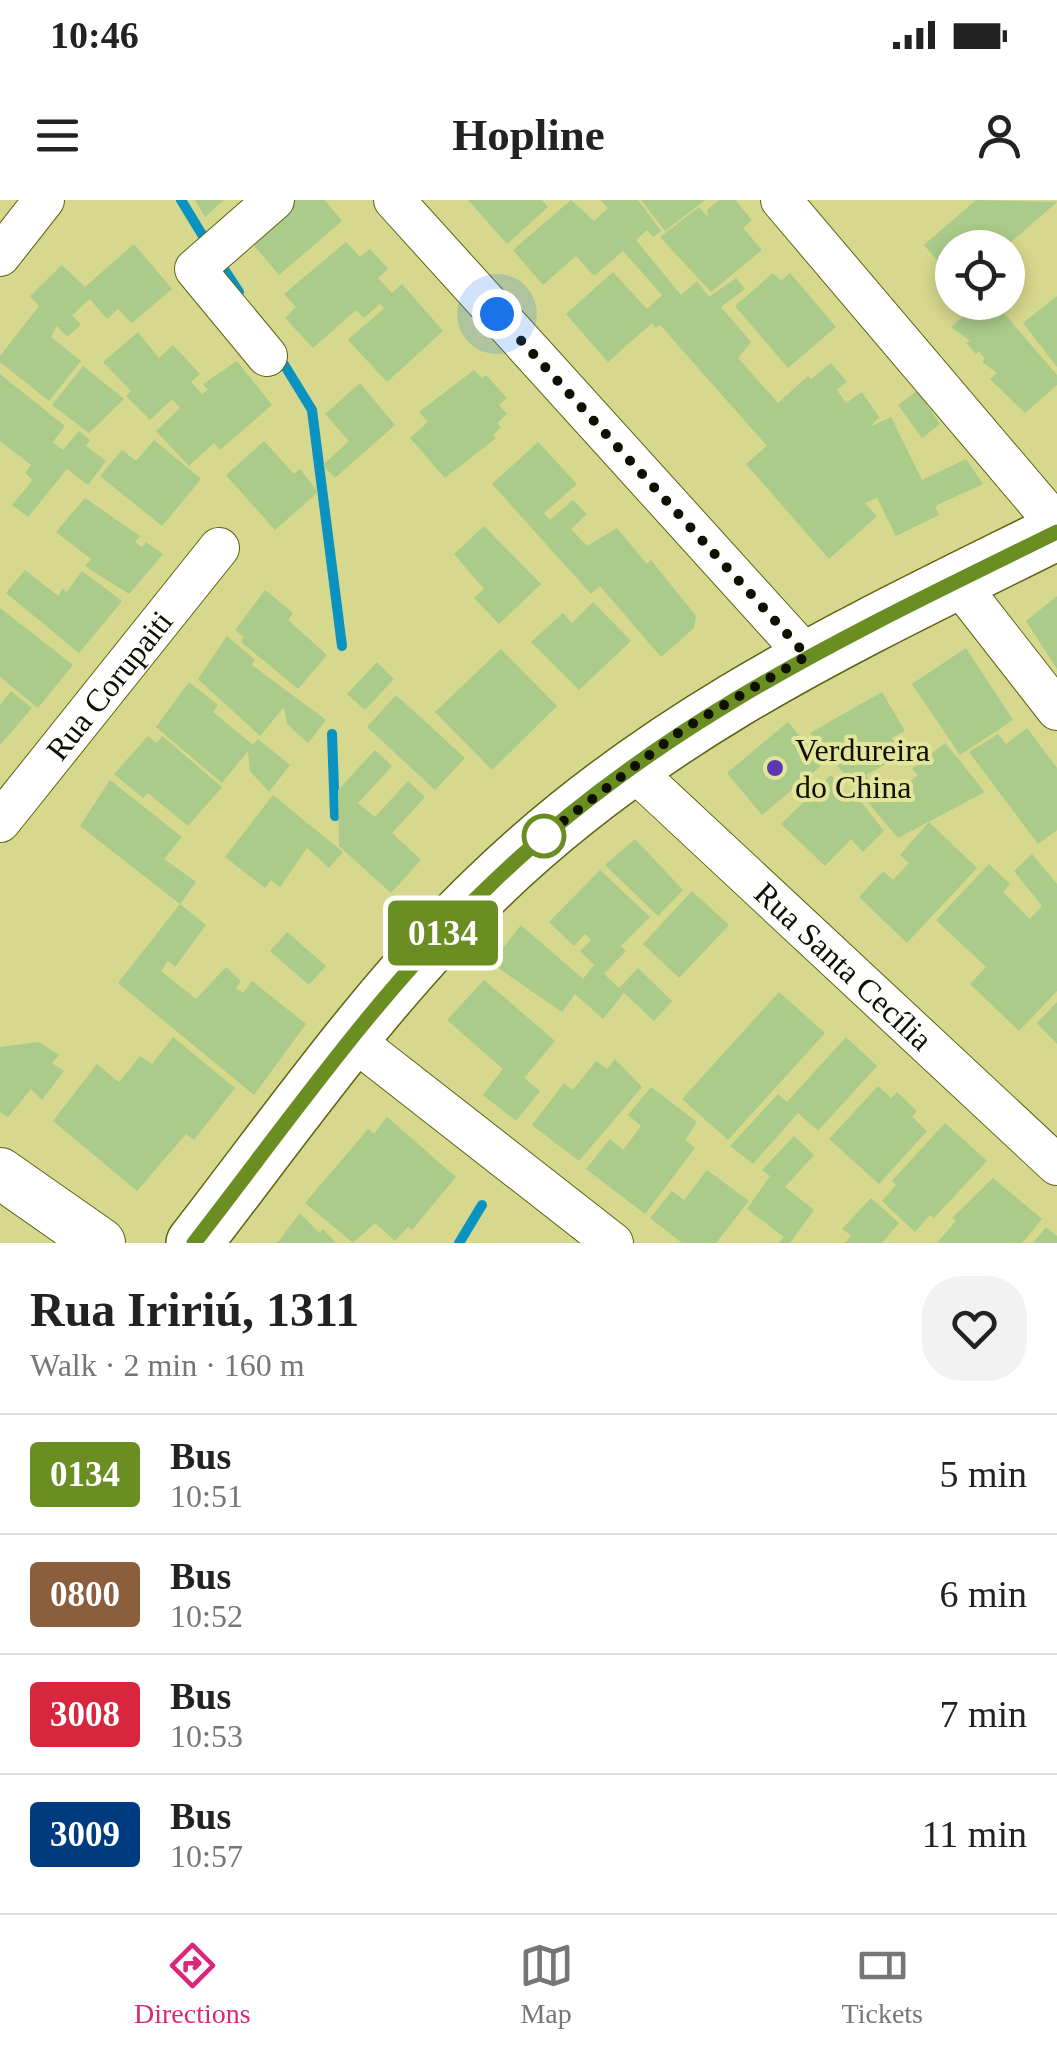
<!DOCTYPE html>
<html lang="en">
<head>
<meta charset="utf-8">
<style>
	body { margin:0; font-family:Georgia,serif; background:#f2f2f2; color:#222; height:100vh; display:flex; flex-direction:column; font-size:38px; white-space:nowrap }
	* { box-sizing:border-box; margin:0 }
	p { font-size:32px; color:#767676 }
	.icon { flex:none; width:55px; height:55px; fill:none; stroke:currentColor; stroke-width:2; stroke-linecap:round; stroke-linejoin:round }
	.map { position:relative; height:1043px; overflow:hidden }
	.drawer { display:flex; flex-direction:column; background:#fff; flex:1 }
	.drawer>* { flex:none }
	.badge { padding:0 20px; border-radius:8px; font-size:35px; line-height:65px }
	.tools { position:absolute; left:935px; top:30px; display:grid; gap:20px }
	.tools a { display:grid; place-items:center; width:90px; height:90px; border-radius:50%; background:#fff; box-shadow:0 5px 15px #0003; font-size:50px }
	.you { position:absolute; width:50px; height:50px; margin:-25px; border:8px solid #fff; border-radius:50%; background:#1a73e8; box-shadow:0 0 0 15px #1a73e833 }
	.map>.badge { position:absolute; translate:-50% -50%; box-shadow:0 0 0 5px #fff }
	.round { display:grid; place-items:center; flex:none; width:105px; height:105px; border-radius:40px; background:#f2f2f2 }
	.headline { display:flex; align-items:center; justify-content:space-between; height:170px; padding:0 30px }
	h1 { font-size:48px; font-weight:800; line-height:75px }
	ul { padding:0; list-style:none }
	li { display:flex; align-items:center; gap:30px; height:120px; padding:0 30px; border-top:2px solid #e0e0e0 }
	li div { flex:1 }
	li b { display:block; font-size:38px }
	li em { font-style:normal }
	li .badge { min-width:110px; font-weight:700; text-align:center }
	.status { display:flex; justify-content:space-between; align-items:center; height:70px; padding:0 50px; background:#fff; direction:ltr }
	.status svg { height:28px; fill:currentColor }
	header { display:flex; justify-content:space-between; align-items:center; height:130px; padding:0 30px; background:#fff; font-size:45px; font-weight:800 }
	.menu { display:flex; justify-content:space-around; align-items:center; height:140px; border-top:2px solid #e0e0e0; background:#fff; font-size:28px; color:#767676 }
	.menu a { display:grid; justify-items:center; gap:5px }
	.menu .current { color:#db2777 }
	.map>svg:first-child { display:block }
</style>
</head>
<body>
<div class="status"><b>10:46</b><svg viewBox="0 0 49 12"><path d="M0 12V9h3v3zM5 12V6h3v6zM10 12V3h3v9zM15 12V0h3v12zM26 1h20v11H26zM47 4h2v5h-2z"/></svg></div>
<header><svg class="icon" aria-label="menu" viewBox="0 0 24 24"><path d="M4 6h16M4 12h16M4 18h16"/></svg>Hopline<svg class="icon" aria-label="person" viewBox="0 0 24 24"><circle cx="12" cy="8" r="4"/><path d="M4 21q1-7 8-7t8 7"/></svg></header>
<div class="map">
<svg width="1057" height="1043" viewBox="0 0 1057 1043">
	<rect width="100%" height="100%" fill="#d6d88e"/>
	<g fill="none" stroke-linecap="round" stroke-linejoin="round">
		<g stroke="#0a92c0" stroke-width="10">
			<polyline points="181,0 209,46"/>
			<polyline points="218,60 239,92"/>
			<polyline points="277,153 312,210 342,446"/>
			<polyline points="332,534 335,616"/>
			<polyline points="459,1043 482,1005"/>
		</g>
	</g>
	<g fill="#aacb89">
		<polygon points="195,0 224,0 205,17"/>
		<polygon points="284,0 325,0 342,21 279,75 244,34"/>
		<polygon points="468,0 542,0 548,7 507,44"/>
		<polygon points="571,0 594,21 608,8 600,0 638,0 661,31 653,37 647,30 636,40 681,95 697,81 709,97 736,78 745,89 721,107 751,142 738,158 778,203 808,176 811,179 831,163 847,182 837,190 846,203 862,192 879,217 870,227 891,217 922,280 966,259 983,284 935,306 939,315 896,336 877,298 865,303 877,316 829,359 746,264 767,246 660,125 656,128 652,123 608,162 566,114 613,72 647,109 662,95 623,51 594,76 576,56 543,85 513,50"/>
		<polygon points="641,0 705,0 665,31"/>
		<polygon points="719,0 735,0 752,20 743,28 762,50 711,92 660,37 699,7 708,17 707,10"/>
		<polygon points="976,0 1057,2 1004,48 952,48 952,78 924,45"/>
		<polygon points="346,42 360,57 370,49 388,69 378,78 392,93 402,84 443,131 387,182 348,140 384,108 380,104 364,118 356,110 313,148 285,118 296,107 284,94"/>
		<polygon points="134,44 172,89 132,123 118,109 107,119 90,99 72,115 81,125 67,137 57,126 51,137 81,161 49,201 0,162 0,156 39,106 30,96 62,65 85,87"/>
		<polygon points="773,73 781,81 790,73 836,127 788,168 735,106"/>
		<polygon points="1057,96 1057,167 1023,123"/>
		<polygon points="966,102 999,102 997,105 1057,175 1057,185 1025,213 990,179 997,173 982,162 985,159 979,151 976,154 966,143 970,141 951,127 964,116 958,109"/>
		<polygon points="138,132 159,158 173,145 200,174 191,182 202,194 208,190 203,184 237,161 272,205 220,250 214,243 189,266 156,231 180,208 172,199 150,220 126,196 131,191 103,162"/>
		<polygon points="83,166 124,199 89,233 52,205"/>
		<polygon points="474,170 482,178 486,175 507,198 499,205 507,214 497,223 501,227 493,235 496,238 445,278 410,238 428,222 419,212"/>
		<polygon points="0,174 65,226 53,242 63,250 79,231 90,240 86,246 106,261 88,285 67,269 28,317 12,305 33,280 25,273 31,265 0,241"/>
		<polygon points="360,183 395,225 335,278 323,265 349,241 325,214"/>
		<polygon points="917,191 940,224 922,238 898,205"/>
		<polygon points="154,240 201,279 162,326 100,276 122,250 136,261"/>
		<polygon points="264,241 294,274 300,269 318,292 275,330 226,275"/>
		<polygon points="538,242 577,284 544,313 550,320 573,300 587,314 571,329 587,346 617,328 647,364 651,360 696,416 694,428 661,457 600,386 591,394 492,284"/>
		<polygon points="85,298 140,336 135,342 142,347 146,342 163,354 129,394 85,366 91,359 56,332"/>
		<polygon points="484,326 541,384 499,424 474,398 484,389 454,354"/>
		<polygon points="25,370 58,396 63,388 66,393 82,371 122,401 79,453 6,393"/>
		<polygon points="265,390 293,413 288,420 327,455 298,489 241,442 244,437 235,430"/>
		<polygon points="1057,396 1057,469 1026,421"/>
		<polygon points="593,402 631,441 579,490 531,442 563,413 572,423"/>
		<polygon points="0,408 73,465 38,508 0,477"/>
		<polygon points="227,436 255,460 252,465 326,520 308,543 287,524 284,507 260,536 198,479"/>
		<polygon points="966,448 1013,520 960,555 912,484"/>
		<polygon points="501,449 557,506 492,570 435,512"/>
		<polygon points="377,462 394,479 365,510 347,494"/>
		<polygon points="189,482 218,505 213,512 253,545 258,539 290,565 269,592 250,571 248,551 222,583 156,527"/>
		<polygon points="11,491 32,508 0,545 0,505"/>
		<polygon points="882,492 905,531 892,538 902,555 866,575 886,602 918,575 912,569 945,543 985,592 898,638 810,533"/>
		<polygon points="396,495 465,558 435,590 367,527"/>
		<polygon points="788,522 823,564 762,615 727,573"/>
		<polygon points="1027,528 1057,568 1057,630 1038,644 969,552 998,534 1006,544"/>
		<polygon points="148,536 157,543 162,536 222,587 188,626 148,593 143,598 114,574"/>
		<polygon points="375,550 392,566 358,603 375,617 408,581 425,597 392,633 421,660 391,693 339,646 338,590"/>
		<polygon points="831,575 847,593 851,589 884,631 863,652 851,639 825,666 781,624"/>
		<polygon points="110,580 182,637 164,659 196,682 180,704 80,626"/>
		<polygon points="273,595 343,652 329,668 307,648 280,687 271,680 265,688 225,657"/>
		<polygon points="929,622 977,668 907,743 859,697 883,671 893,680 909,663 900,655"/>
		<polygon points="635,639 683,690 658,716 605,665"/>
		<polygon points="1032,654 1057,684 1057,791 1019,831 970,784 986,767 936,720 989,664 1010,684 1003,692 1030,719 1042,706 1014,671"/>
		<polygon points="600,670 650,717 621,746 626,751 604,774 619,788 638,768 672,801 654,821 624,793 603,819 575,794 562,812 491,763 521,725 583,779 594,765 580,751 591,740 585,734 574,746 549,722"/>
		<polygon points="692,691 729,725 679,778 643,744"/>
		<polygon points="180,704 206,725 175,767 168,761 161,771 196,799 226,767 241,781 236,788 243,793 252,781 306,824 254,895 118,783"/>
		<polygon points="287,732 326,766 309,785 270,751"/>
		<polygon points="484,780 555,841 524,878 540,891 516,921 483,895 503,869 447,820"/>
		<polygon points="779,792 825,833 728,940 682,899"/>
		<polygon points="1057,802 1057,844 1037,823"/>
		<polygon points="173,837 235,888 194,940 186,934 137,991 53,921 97,864 119,882 140,856 152,864"/>
		<polygon points="846,837 877,866 818,931 798,913 753,964 730,946 778,894 787,902"/>
		<polygon points="39,842 59,855 52,863 64,871 42,900 31,889 8,917 0,912 0,847"/>
		<polygon points="615,859 642,887 579,961 532,925 564,883 573,890 596,861 607,869"/>
		<polygon points="878,886 891,898 897,892 917,911 912,917 927,931 879,984 829,939"/>
		<polygon points="651,887 697,922 685,940 695,948 645,1014 586,969 610,939 623,950 641,926 628,915"/>
		<polygon points="387,917 456,977 412,1030 408,1027 395,1041 375,1023 353,1043 305,1003 368,929 374,934"/>
		<polygon points="945,923 987,961 934,1018 930,1015 915,1032 882,1001 896,985 892,981"/>
		<polygon points="794,936 814,955 785,987 814,1010 790,1043 779,1043 784,1037 747,1009 770,976 762,970"/>
		<polygon points="707,970 749,1001 716,1043 682,1043 650,1018 672,991 684,1000"/>
		<polygon points="993,978 1042,1019 1022,1043 937,1043 956,1021 952,1018"/>
		<polygon points="871,998 899,1023 882,1043 845,1043 851,1035 842,1029"/>
		<polygon points="300,1013 319,1033 323,1029 336,1043 277,1043"/>
		<polygon points="1046,1027 1057,1036 1057,1043 1033,1043"/>
	</g>
	<g fill="none" stroke-linecap="round" stroke-linejoin="round">
		<g stroke="#616114" stroke-width="42">
			<g id="minor">
				<polyline points="394,0 807,456"/>
				<polyline points="781,0 1057,325"/>
				<polyline points="0,56 44,0"/>
				<polyline points="267,156 195,69 274,0"/>
				<polyline points="957,382 1057,510"/>
				<path id="s1" d="M 630,567 L 1057,965"/>
				<path id="s2" d="M 0,622 L 219,348"/>
				<polyline points="352,839 613,1043"/>
			</g>
		</g>
		<g stroke="#616114" stroke-width="52">
			<polyline id="tertiary" points="0,973 100,1043"/>
		</g>
		<g stroke="#616114" stroke-width="58">
			<path id="primary" d="M 194,1043 C 288,922 377,793 488,687 C 657,523 850,435 1057,332"/>
		</g>
		<use href="#minor" stroke="#fff" stroke-width="40"/>
		<use href="#tertiary" stroke="#fff" stroke-width="50"/>
		<use href="#primary" stroke="#fff" stroke-width="55"/>
	</g>
	<g fill="none" stroke-linecap="round" stroke-linejoin="round">
		<g stroke="#fff" stroke-width="22">
			<path id="line" d="M 194,1043 C 288,922 377,793 488,687 C 656,523 850,434 1057,332"/>
		</g>
		<use href="#line" stroke="#6b8e23" stroke-width="15"/>
		<polyline stroke="#101000" stroke-width="10" stroke-dasharray="0 18" points="497,114 807,456 682,530 544,636"/>
	</g>
	<circle fill="#5a39b1" stroke="#e3e59a" stroke-width="4" cx="775" cy="568" r="10"/>
	<circle fill="#fff" stroke="#6b8e23" stroke-width="5" cx="544" cy="636" r="20"/>
	<g text-anchor="middle" stroke-width="8" stroke-linejoin="round" paint-order="stroke">
		<g font-size="32" fill="#101000" stroke="#e3e59a">
			<text dy="11" stroke="none"><textPath href="#s2" startOffset="175">Rua Corupaiti</textPath></text>
			<text dy="11" stroke="none"><textPath href="#s1" startOffset="292">Rua Santa Cecília</textPath></text>
		</g>
		<g font-size="32" fill="#101000" stroke="#e3e59a" text-anchor="start">
			<text x="795" y="561">Verdureira<tspan x="795" dy="37">do China</tspan></text>
		</g>
	</g>
</svg>
<div class="tools">
<a><svg class="icon" aria-label="locate" viewBox="0 0 24 24"><circle cx="12" cy="12" r="6"/><path d="M12 2v4M12 18v4M2 12h4M18 12h4"/></svg></a>
</div>
<div class="you" style="left:497px;top:114px"></div>
<b class="badge" style="left:443px;top:733px;background:#6b8e23;color:#fff">0134</b>
</div>
<section class="drawer">
<div class="headline"><div><h1>Rua Iririú, 1311</h1><p>Walk · 2 min · 160 m</p></div><a class="round"><svg class="icon" aria-label="heart" viewBox="0 0 24 24"><path d="M12 20l-8-8c-3-5 5-10 8-4 3-6 11-1 8 4z"/></svg></a></div>
<ul>
<li><span class="badge" style="background:#6b8e23;color:#fff">0134</span><div><b>Bus</b><p>10:51</p></div><em>5 min</em></li>
<li><span class="badge" style="background:#8b5e3c;color:#fff">0800</span><div><b>Bus</b><p>10:52</p></div><em>6 min</em></li>
<li><span class="badge" style="background:#d7263d;color:#fff">3008</span><div><b>Bus</b><p>10:53</p></div><em>7 min</em></li>
<li><span class="badge" style="background:#003b80;color:#fff">3009</span><div><b>Bus</b><p>10:57</p></div><em>11 min</em></li>
</ul>
</section>
<nav class="menu">
<a class="current"><svg class="icon" aria-label="directions" viewBox="0 0 24 24"><path d="M12 3l9 9-9 9-9-9zM9 14v-3h6M13 9l2 2-2 2"/></svg>Directions</a>
<a><svg class="icon" aria-label="map" viewBox="0 0 24 24"><path d="M3 6l6-2 6 2 6-2v14l-6 2-6-2-6 2zM9 4v14M15 6v14"/></svg>Map</a>
<a><svg class="icon" aria-label="tickets" viewBox="0 0 24 24"><path d="M3 7h18v10H3zM15 7v10"/></svg>Tickets</a>
</nav>
</body>
</html>
